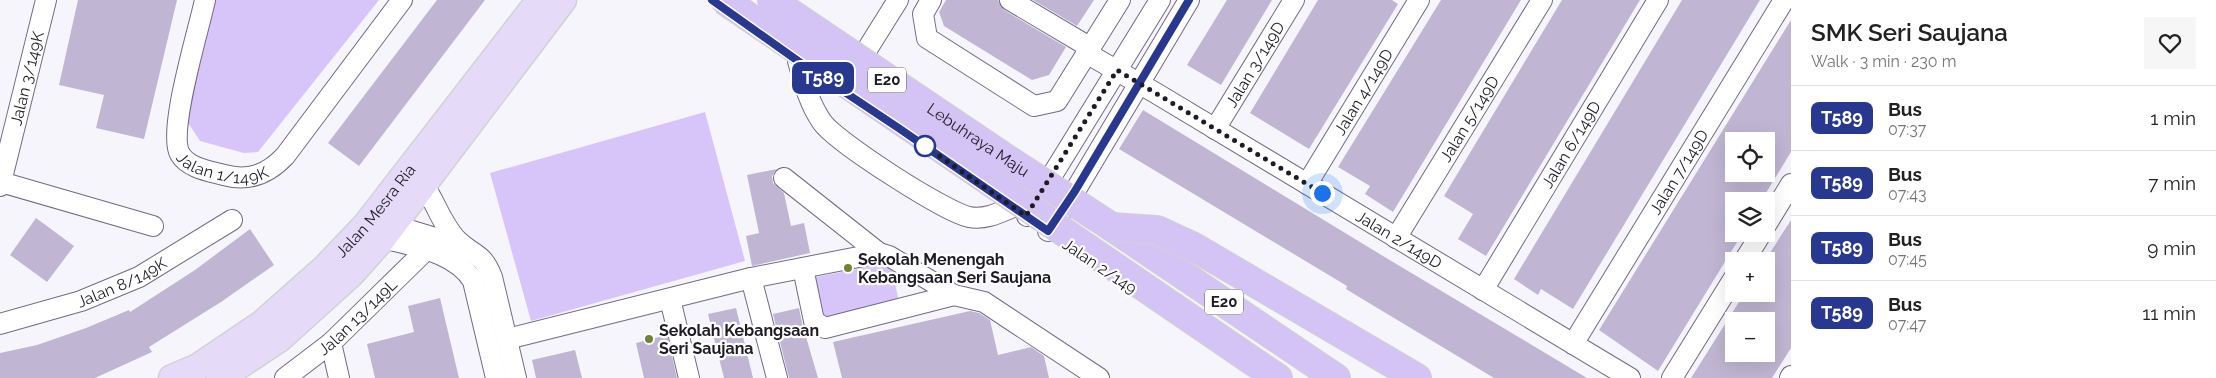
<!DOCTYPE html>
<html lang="en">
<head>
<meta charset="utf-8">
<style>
	body { margin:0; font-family:Raleway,sans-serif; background:#f6f6f6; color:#222; height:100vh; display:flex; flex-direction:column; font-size:19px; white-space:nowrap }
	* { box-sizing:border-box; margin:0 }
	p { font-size:16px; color:#767676 }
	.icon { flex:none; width:28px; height:28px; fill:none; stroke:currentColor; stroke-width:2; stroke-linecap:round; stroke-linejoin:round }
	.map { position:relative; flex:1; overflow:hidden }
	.drawer { display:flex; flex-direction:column; background:#fff; width:425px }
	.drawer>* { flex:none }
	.badge { padding:0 10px; border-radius:8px; font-size:18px; line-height:32px }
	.tools { position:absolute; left:1725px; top:132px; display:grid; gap:10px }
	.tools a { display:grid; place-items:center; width:50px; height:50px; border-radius:0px; background:#fff; box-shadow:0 5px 20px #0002; font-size:25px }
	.you { position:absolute; width:25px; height:25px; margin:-12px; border:4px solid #fff; border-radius:50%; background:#1a73e8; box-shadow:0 0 0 8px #1a73e833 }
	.map>.badge { position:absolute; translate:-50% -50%; box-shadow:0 0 0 2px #fff }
	.round { display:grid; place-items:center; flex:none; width:52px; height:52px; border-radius:0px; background:#f6f6f6 }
	.summary { display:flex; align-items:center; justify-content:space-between; height:85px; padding:0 20px }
	h1 { font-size:24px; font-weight:600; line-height:38px }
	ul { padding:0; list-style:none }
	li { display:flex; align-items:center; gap:15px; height:65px; padding:0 20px; border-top:1px solid #e0e0e0 }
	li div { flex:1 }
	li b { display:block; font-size:19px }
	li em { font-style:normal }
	li .badge { min-width:55px; font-weight:700; text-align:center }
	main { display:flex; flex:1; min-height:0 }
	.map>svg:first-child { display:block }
</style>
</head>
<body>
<main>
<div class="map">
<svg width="1791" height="378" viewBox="0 0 1791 378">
	<rect width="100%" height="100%" fill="#f7f5fc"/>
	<g fill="#d7c5f9">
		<polygon points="215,0 379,0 258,152 244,153 200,141 187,121"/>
		<polygon points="705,112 745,261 531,321 490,173"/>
		<polygon points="891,262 899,303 820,318 812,278"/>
	</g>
	<g fill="#c0b6d3" fill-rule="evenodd">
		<polygon points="78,0 177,0 144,139 96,128 104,95 59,85"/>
		<polygon points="437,0 485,0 359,166 328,143"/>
		<polygon points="946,0 998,0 1004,10 1066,47 1049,75 1032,80 944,26 939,12"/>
		<polygon points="1033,0 1094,0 1077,26"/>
		<polygon points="1227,0 1272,0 1221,85 1187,65"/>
		<polygon points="1318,0 1392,0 1398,4 1309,149 1250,113"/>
		<polygon points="1441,0 1521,0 1393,212 1365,194 1370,186 1338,167"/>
		<polygon points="1562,0 1640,0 1486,256 1458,239 1473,214 1444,196"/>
		<polygon points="1682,0 1760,0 1573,309 1541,289 1538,295 1514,279"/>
		<path d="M 1791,20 L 1791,152 L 1761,201 L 1734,201 L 1734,234 L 1742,234 L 1658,371 L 1599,330 ZM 1734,141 L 1766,141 L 1766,174 L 1734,174 Z"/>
		<polygon points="1143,110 1383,256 1587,378 1494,378 1359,297 1346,289 1347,286 1119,149"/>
		<polygon points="777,169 772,176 773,183 784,193 791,226 804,223 810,253 752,266 746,236 759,233 747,175"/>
		<polygon points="36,218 74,246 47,282 10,255"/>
		<path d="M 1791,220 L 1791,348 L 1772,378 L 1691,378 L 1744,294 L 1766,294 L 1766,259 ZM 1734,321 L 1766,321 L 1766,354 L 1734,354 Z"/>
		<polygon points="250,229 274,265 221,302 149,347 152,352 95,378 0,378 0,353 37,345 86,328 129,310 130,312 195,270"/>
		<polygon points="440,298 459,378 375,378 367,344 414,332 408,306"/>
		<polygon points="736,308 753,378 724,378 708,314"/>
		<polygon points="799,308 802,323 818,378 789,378 773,314"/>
		<polygon points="970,311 979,313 990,320 998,355 1031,347 1044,356 1049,378 842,378 833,342"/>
		<polygon points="667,335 677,378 644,378 636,343"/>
		<polygon points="575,350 582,378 536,378 532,360"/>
	</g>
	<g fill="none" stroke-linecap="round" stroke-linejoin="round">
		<g stroke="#736a85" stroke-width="22">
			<g id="minor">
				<path id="s1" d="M 205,0 C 199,29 167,132 180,154 C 188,168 209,171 224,175 C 249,182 268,174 285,156 L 402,0"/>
				<polyline points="931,0 923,14 927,38 1034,106 1057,101 1120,0"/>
				<polyline points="1010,0 1091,48"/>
				<path id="s2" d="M 1088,54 L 1154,92 L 1630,378"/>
				<path d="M 798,61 C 804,83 809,103 822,122 C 836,142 945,212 969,217 C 985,220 999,213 1013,207"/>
				<polyline points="853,72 898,0"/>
				<path id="s3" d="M 1215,129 L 1294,0"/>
				<path d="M 416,176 C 434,194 440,224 458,241 C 475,257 482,252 492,277 L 516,378"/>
				<polyline points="784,178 879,253"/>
				<polyline points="1,182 153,226"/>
				<path id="s4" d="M 1307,184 L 1419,0"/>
				<path id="s5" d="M 0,186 L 46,0"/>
				<polyline points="1027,216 1160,0"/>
				<polyline points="1766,225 1791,184"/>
				<polyline points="391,228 409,230 465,247"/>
				<polyline points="1048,231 1075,191 1189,0"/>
				<path d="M 383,238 C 413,246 456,252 473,281 L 496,378"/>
				<path id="s6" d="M 1396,238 L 1542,0"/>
				<polyline points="1744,261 1761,234"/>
				<polyline points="803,268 814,321 825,328 954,295"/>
				<polyline points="751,278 777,378"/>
				<path id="s7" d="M 1483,290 L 1658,0"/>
				<polyline points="670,299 689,378"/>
				<path id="s8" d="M 0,324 L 81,301 L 139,277 L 232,220"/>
				<polyline points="507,339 751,278 879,253 889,256 954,295 984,302 1099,378"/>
				<polyline points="331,343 339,378"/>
				<path id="s9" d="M 1573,344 L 1784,0"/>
				<path id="s10" d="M 285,378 L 331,343 L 426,250"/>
				<polyline points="1672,378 1734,278"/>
				<polyline points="1790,378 1791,376"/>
			</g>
		</g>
		<g stroke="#d2d1d4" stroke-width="29">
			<g id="major">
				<path id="s11" d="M 172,378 L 198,367 L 263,323 L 326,267 L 366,225 L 540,0"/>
				<polyline points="220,378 279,339 351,274 383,238 563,0"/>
			</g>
		</g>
		<g stroke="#d2d1d4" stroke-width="30">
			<g id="highway">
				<polyline points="1112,227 1336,378"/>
				<polyline points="1194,247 1417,378"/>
				<polyline points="1254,362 1278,378"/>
			</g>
		</g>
		<use href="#minor" stroke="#fff" stroke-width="20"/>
		<use href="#major" stroke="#e5dbf9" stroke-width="26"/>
		<use href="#highway" stroke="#d4c3f5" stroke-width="28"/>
		<g stroke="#d2d1d4" stroke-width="30" stroke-linecap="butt">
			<g id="highway-bridge">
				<polyline points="724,0 1254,362"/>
				<path id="s12" d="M 771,0 L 1004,157 L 1112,227 L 1157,230 L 1194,247"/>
			</g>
		</g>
		<use href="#highway-bridge" stroke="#d4c3f5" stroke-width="28"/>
	</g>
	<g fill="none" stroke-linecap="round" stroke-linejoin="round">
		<g stroke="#fff" stroke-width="11">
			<polyline id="line" points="712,0 798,61 900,129 1048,231 1075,191 1189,0"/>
		</g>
		<use href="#line" stroke="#283890" stroke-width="8"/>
		<polyline stroke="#1f1b26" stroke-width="5" stroke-dasharray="0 9" points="925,146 1026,216 1117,70 1322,193"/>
	</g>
	<circle fill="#fff" stroke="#283890" stroke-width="2.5" cx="925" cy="146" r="10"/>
	<g fill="#728434" stroke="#fff" stroke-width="2">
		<circle cx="848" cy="268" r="5"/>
		<circle cx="649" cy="339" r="5"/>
	</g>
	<g text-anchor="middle" stroke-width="4.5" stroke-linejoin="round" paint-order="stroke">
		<g fill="#fff" stroke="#625f67" stroke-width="1">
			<rect x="868" y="67.5" width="38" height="25" rx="4"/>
			<rect x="1205" y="289.5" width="38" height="25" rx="4"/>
		</g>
		<g font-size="15" font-weight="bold" fill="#1f1b26">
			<text x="887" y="85">E20</text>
			<text x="1224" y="307">E20</text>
		</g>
		<g font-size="16" fill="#1f1b26" stroke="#fff">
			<text dy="6" stroke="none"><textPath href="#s3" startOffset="76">Jalan 3/149D</textPath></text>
			<text dy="6" stroke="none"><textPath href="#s5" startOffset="111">Jalan 3/149K</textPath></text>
			<text dy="6" stroke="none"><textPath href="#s4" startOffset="108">Jalan 4/149D</textPath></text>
			<text dy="6" stroke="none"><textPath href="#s6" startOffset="140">Jalan 5/149D</textPath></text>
			<text dy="6" stroke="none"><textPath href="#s12" startOffset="250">Lebuhraya Maju</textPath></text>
			<text dy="6" stroke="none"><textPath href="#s7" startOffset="170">Jalan 6/149D</textPath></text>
			<text dy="6" stroke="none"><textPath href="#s1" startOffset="205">Jalan 1/149K</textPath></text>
			<text dy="6" stroke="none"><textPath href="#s9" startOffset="202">Jalan 7/149D</textPath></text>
			<text dy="6" stroke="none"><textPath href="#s11" startOffset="266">Jalan Mesra Ria</textPath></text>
			<text dy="6" stroke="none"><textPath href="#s2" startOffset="362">Jalan 2/149D</textPath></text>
			<text transform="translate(1100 266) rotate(34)" y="6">Jalan 2/149</text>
			<text dy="6" stroke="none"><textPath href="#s8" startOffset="129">Jalan 8/149K</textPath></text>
			<text dy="6" stroke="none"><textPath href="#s10" startOffset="95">Jalan 13/149L</textPath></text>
		</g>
		<g font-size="16" font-weight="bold" fill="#1f1b26" stroke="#fff" text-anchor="start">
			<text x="858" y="265">Sekolah Menengah<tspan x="858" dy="18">Kebangsaan Seri Saujana</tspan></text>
			<text x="659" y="336">Sekolah Kebangsaan<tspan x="659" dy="18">Seri Saujana</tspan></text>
		</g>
	</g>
</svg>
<div class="tools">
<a><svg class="icon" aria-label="locate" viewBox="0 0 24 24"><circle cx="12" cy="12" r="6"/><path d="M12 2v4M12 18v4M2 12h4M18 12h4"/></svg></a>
<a><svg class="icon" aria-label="layers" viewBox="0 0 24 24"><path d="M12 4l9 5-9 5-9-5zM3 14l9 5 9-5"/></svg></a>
<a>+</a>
<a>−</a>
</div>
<div class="you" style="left:1322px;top:193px"></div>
<b class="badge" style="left:823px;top:78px;background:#283890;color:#fff">T589</b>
</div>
<section class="drawer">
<div class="summary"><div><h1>SMK Seri Saujana</h1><p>Walk · 3 min · 230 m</p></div><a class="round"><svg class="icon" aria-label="heart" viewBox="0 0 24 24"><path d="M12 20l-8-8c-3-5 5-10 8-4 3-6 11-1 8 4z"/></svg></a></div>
<ul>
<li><span class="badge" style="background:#283890;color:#fff">T589</span><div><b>Bus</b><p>07:37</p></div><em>1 min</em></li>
<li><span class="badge" style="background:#283890;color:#fff">T589</span><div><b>Bus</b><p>07:43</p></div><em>7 min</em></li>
<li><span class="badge" style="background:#283890;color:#fff">T589</span><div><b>Bus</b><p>07:45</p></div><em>9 min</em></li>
<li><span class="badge" style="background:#283890;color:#fff">T589</span><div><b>Bus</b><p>07:47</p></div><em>11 min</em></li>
</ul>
</section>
</main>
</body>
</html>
